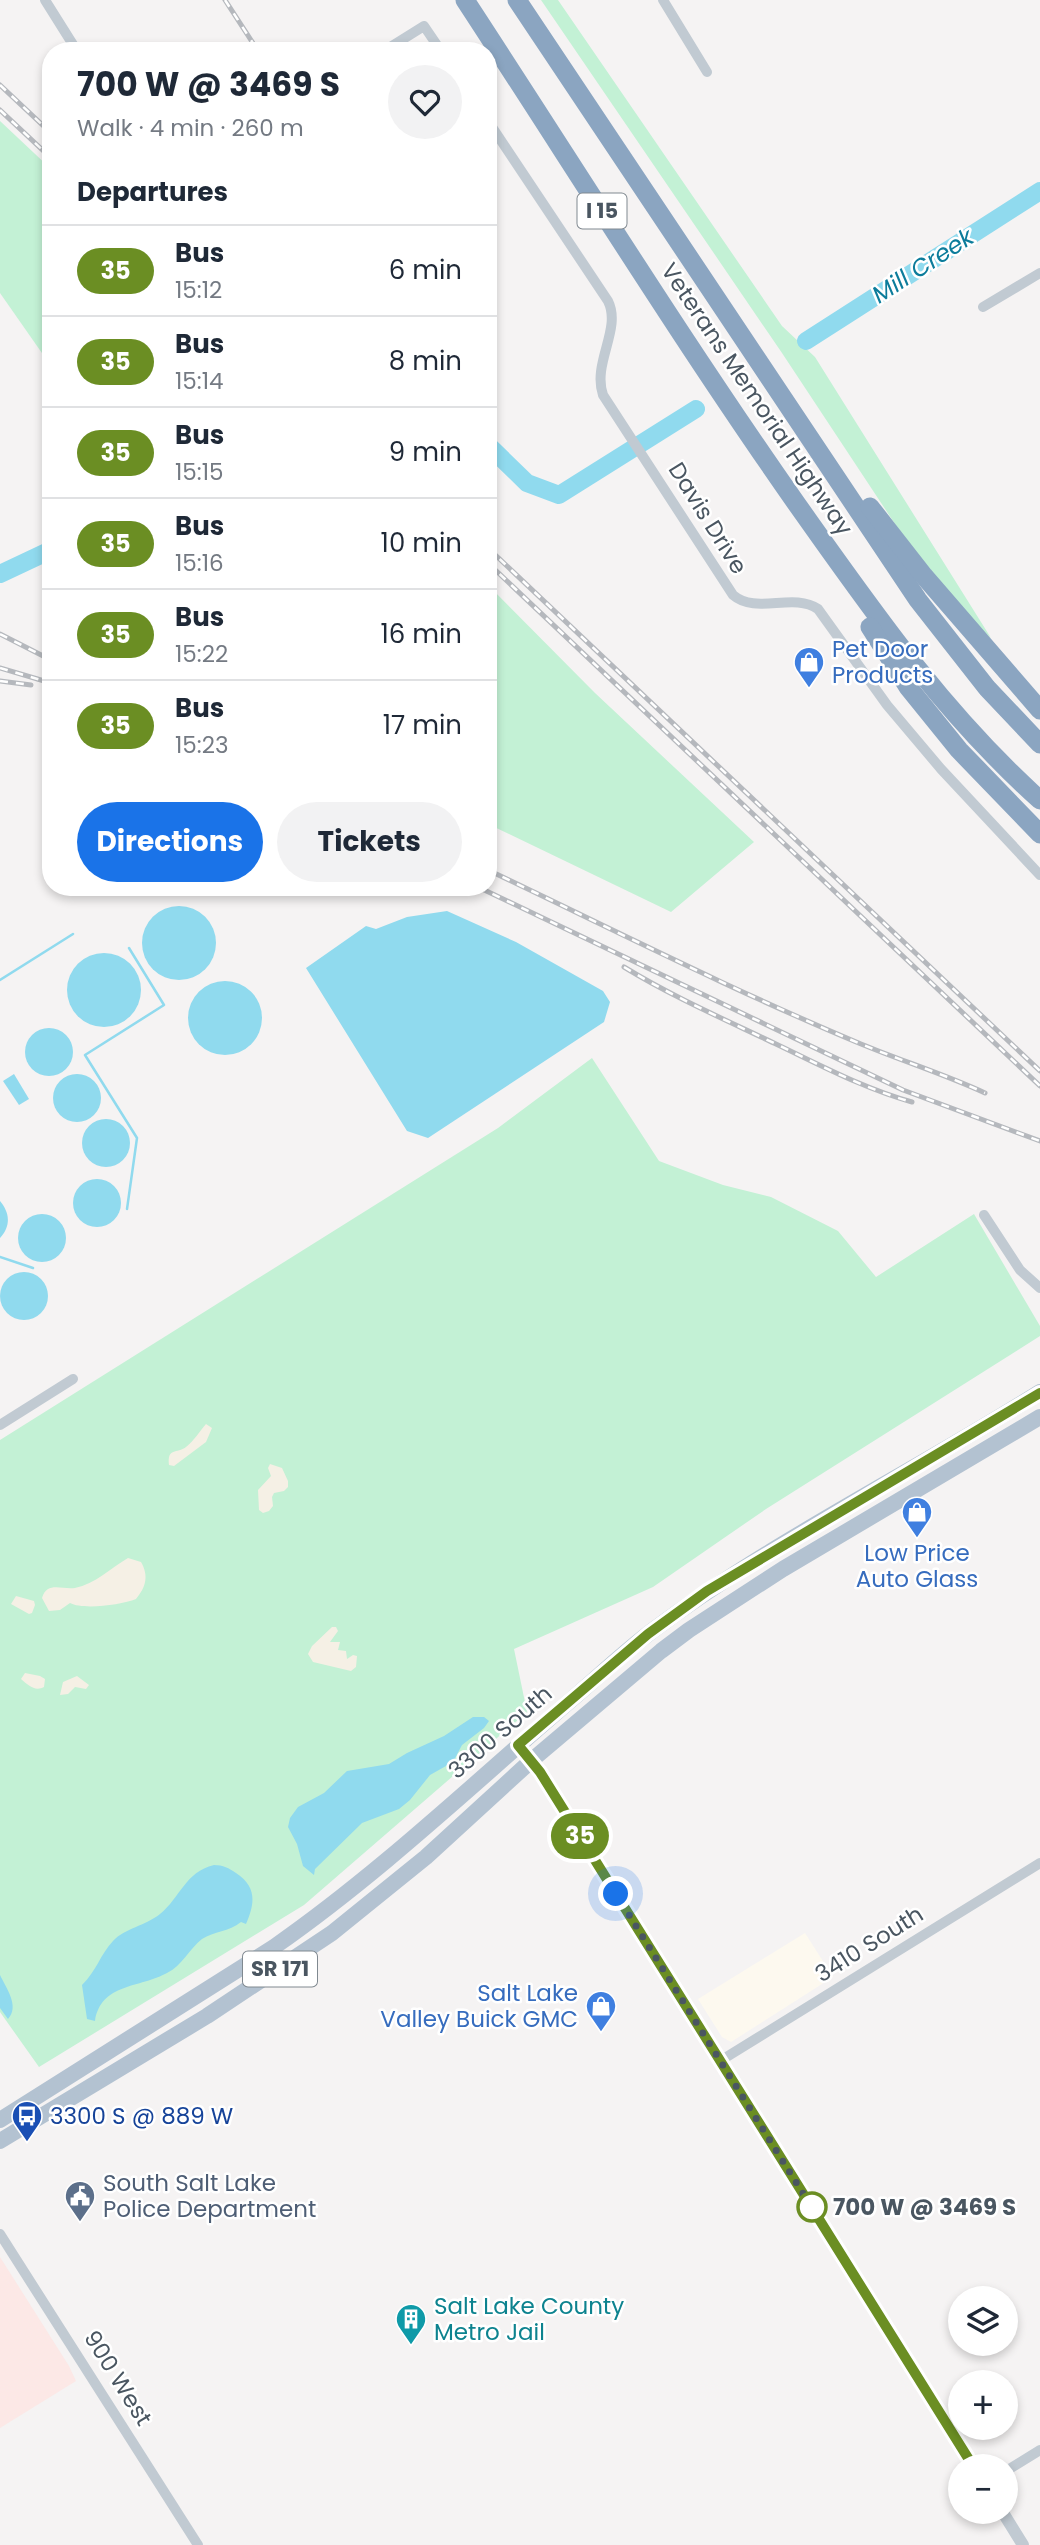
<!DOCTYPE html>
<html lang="en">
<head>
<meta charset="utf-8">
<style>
	body { margin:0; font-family:Poppins,sans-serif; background:#f2f2f3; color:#1f2937; height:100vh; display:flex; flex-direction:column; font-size:26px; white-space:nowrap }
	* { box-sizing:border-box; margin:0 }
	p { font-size:23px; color:#747a83 }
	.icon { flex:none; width:38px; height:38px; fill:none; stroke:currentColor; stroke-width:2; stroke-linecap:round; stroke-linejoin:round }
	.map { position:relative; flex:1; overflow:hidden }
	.side { position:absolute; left:42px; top:42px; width:455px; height:854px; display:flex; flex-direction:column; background:#fff; border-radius:28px; box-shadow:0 4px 10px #0003 }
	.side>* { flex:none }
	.badge { padding:0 14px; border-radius:23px; font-size:24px; line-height:46px }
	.tools { position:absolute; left:948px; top:2286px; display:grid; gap:14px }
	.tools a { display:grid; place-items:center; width:70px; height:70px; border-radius:50%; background:#fff; box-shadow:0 4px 10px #0003; font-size:35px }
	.you { position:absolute; width:35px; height:35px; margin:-18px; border:5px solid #fff; border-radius:50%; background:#1a73e8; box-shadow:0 0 0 10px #1a73e833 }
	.map>.badge { position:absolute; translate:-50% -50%; box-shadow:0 0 0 4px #fff }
	h2 { padding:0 35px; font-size:26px; line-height:63px }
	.round { display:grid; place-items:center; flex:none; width:74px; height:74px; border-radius:37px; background:#f2f2f3 }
	.overview { display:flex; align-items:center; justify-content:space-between; height:119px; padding:0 35px }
	h1 { font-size:33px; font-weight:700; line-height:52px }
	.primary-button { display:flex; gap:14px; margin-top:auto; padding:14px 35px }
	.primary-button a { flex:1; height:80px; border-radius:42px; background:#1a73e8; color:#fff; font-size:28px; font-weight:700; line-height:80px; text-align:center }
	.primary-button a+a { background:#f2f2f3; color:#1f2937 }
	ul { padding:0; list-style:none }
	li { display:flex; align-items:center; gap:21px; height:91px; padding:0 35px; border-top:2px solid #e0e1e3 }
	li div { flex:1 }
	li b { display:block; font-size:26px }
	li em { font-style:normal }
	li .badge { min-width:77px; font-weight:700; text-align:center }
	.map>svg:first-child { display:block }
</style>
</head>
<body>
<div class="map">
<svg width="1040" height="2545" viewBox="0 0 1040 2545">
	<rect width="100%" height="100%" fill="#f5f3f3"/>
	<polygon fill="#fdf9ef" points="805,1933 833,1977 731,2042 722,2037 698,1999"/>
	<polygon fill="#fce8e6" points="0,2257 69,2366 76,2381 0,2428"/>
	<g fill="#c3f1d5">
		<polygon points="541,0 558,0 782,326 815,357 991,638 967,617 897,527 782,353"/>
		<polygon points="0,121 51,169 51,366 0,293"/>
		<polygon points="488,585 595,693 754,842 671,912 488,824"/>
		<polygon points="592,1058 659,1161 723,1185 771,1197 838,1231 876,1277 974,1214 1040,1326 1040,1336 766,1509 653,1587 514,1649 527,1712 304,1905 39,2067 0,2012 0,1440 498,1128"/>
	</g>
	<g fill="#f5f0e5">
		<path d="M 206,1424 L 212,1428 L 206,1442 L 174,1466 L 169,1465 C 167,1447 177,1454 186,1447 C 193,1442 200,1431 206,1424 Z"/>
		<polygon points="270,1464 282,1468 288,1481 288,1487 284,1491 274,1493 272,1497 273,1506 269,1511 263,1513 259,1510 258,1490 271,1476 268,1468"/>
		<path d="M 128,1558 L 141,1562 C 149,1576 146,1587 136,1599 C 121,1605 83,1610 70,1603 L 60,1610 L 49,1611 L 42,1598 C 47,1581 62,1590 75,1588 C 95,1584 111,1568 128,1558 Z"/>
		<polygon points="16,1596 34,1601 35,1605 32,1613 29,1614 11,1604"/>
		<polygon points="332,1627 336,1627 338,1631 330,1642 340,1642 338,1650 346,1651 347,1659 353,1655 357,1656 356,1667 351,1671 313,1662 308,1654 312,1646"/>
		<path d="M 25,1673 L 40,1676 L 45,1679 L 44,1687 C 35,1692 28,1685 21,1679 Z"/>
		<polygon points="77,1676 89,1685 86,1689 75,1687 68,1694 60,1695 63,1682"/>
	</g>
	<g fill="#90daee">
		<circle cx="179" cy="943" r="37"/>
		<polygon points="447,911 516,942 603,991 610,1002 604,1022 428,1138 407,1131 306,968 366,926 376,929 407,917"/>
		<circle cx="104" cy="990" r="37"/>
		<circle cx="225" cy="1018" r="37"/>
		<circle cx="49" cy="1052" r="24"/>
		<circle cx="77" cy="1098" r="24"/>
		<polygon points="14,1074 29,1099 19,1105 3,1081"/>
		<circle cx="106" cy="1143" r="24"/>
		<circle cx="97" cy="1203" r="24"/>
		<path d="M 0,1201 C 10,1213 11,1226 0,1238 Z"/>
		<circle cx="42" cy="1238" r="24"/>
		<circle cx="24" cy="1296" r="24"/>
		<polygon points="473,1717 484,1717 489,1721 484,1728 462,1745 453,1762 430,1775 410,1800 399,1809 362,1823 315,1869 314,1875 303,1866 297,1844 288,1827 290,1818 298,1807 324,1793 347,1771 389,1764 407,1753 444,1736"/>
		<path d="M 214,1865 C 223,1865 229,1868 236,1873 C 257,1887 255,1903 246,1924 L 241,1922 C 229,1932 214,1931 202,1939 C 189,1949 183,1965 167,1973 C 140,1988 101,1983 95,2021 L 87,2019 L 82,1985 C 97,1970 100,1955 113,1941 C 125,1928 145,1926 160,1914 C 180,1898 185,1872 214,1865 Z"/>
		<path d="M 0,1975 C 6,1988 20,2006 8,2019 L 0,2008 Z"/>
	</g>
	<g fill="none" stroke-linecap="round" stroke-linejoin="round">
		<g stroke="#90daee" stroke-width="2.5">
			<polyline points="0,980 73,934"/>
			<polyline points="127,1209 137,1138 85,1055 164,1005 129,948"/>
			<polyline points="0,1257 33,1268"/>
		</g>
		<g stroke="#90daee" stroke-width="18">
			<polyline points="806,341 1040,191"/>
			<polyline points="488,445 527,483 559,495 696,409"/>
			<polyline points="0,574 51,550"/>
		</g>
		<g stroke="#c1cad2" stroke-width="10">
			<polyline points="45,0 77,51"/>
			<polyline points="663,0 707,72"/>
			<polyline points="384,51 424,26 441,51"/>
			<path d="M 488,121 L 608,301 C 622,329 592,363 603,395 L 733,595 C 756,615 793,592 818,609 L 887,705 L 941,769 L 1040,875"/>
			<polyline points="983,307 1040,273"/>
			<polyline points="984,1215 1020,1270 1040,1288"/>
			<polyline points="0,1425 73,1379"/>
			<polyline points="720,2061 1040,1863"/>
			<polyline points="0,2234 198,2545"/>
			<polyline points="1006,2471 1040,2450"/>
		</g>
		<g stroke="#c1cad2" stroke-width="12">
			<polyline points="518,1745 532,1760 973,2466"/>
			<polyline points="1002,2511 1023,2545"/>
		</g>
		<g stroke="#b3c2d1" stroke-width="16">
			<path d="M 0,2120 L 274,1947 C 380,1873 473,1784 571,1700 C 598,1677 624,1652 652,1631 C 774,1540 912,1473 1040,1392"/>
			<polyline points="0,2141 207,2016 332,1933 426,1857 532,1760 661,1651 689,1630 783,1569 1040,1417"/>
		</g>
		<g stroke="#8ba5c1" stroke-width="19">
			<path d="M 465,0 C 575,168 681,339 796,503 C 872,610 942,712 1040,800"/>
			<polyline points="517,0 918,600 987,688 1040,744"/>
			<polyline points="870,507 924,576 1040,710"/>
			<polyline points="870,627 908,687 959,750 1040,834"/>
		</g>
		<g stroke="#b5b8bd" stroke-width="5">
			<g id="rail">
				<polyline points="225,0 258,51"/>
				<polyline points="0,85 51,133"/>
				<polyline points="0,110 51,158"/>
				<polyline points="488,548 1040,1071"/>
				<polyline points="488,563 1040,1086"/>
				<polyline points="0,634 51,660"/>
				<polyline points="0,668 51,683"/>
				<polyline points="0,681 31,685"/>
				<path d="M 488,870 C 612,929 734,991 861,1044 C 902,1061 944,1074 985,1093"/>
				<polyline points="478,887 903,1090 1040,1141"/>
				<path d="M 624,967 C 673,997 726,1020 778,1045 C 822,1066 865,1089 912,1102"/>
			</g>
		</g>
		<use href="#rail" stroke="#fff" stroke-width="2.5" stroke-dasharray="8" stroke-linecap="butt"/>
	</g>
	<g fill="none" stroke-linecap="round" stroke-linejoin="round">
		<g stroke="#fff" stroke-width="16">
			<polyline id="line" points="973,2466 540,1772 518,1745 648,1634 707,1591 1040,1393"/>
		</g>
		<use href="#line" stroke="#6b8e23" stroke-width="10"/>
		<polyline stroke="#4a5661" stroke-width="7" stroke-dasharray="0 12.6" points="616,1894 814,2211 812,2207"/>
	</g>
	<defs>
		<g id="shop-pin" transform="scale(1.575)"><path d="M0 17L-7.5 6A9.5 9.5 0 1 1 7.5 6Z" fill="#3f7fe0" stroke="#fff"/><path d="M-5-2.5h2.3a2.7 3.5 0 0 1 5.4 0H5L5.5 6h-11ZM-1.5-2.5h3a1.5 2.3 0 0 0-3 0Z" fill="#fff"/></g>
		<g id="bus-pin" transform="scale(1.575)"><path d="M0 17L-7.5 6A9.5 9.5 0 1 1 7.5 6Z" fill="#1a4fb4" stroke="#fff"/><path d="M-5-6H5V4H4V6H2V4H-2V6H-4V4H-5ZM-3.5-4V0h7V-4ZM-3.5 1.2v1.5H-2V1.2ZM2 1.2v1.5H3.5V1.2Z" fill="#fff"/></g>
		<g id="civic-pin" transform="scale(1.575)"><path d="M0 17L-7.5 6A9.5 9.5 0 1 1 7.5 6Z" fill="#5c6f8a" stroke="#fff"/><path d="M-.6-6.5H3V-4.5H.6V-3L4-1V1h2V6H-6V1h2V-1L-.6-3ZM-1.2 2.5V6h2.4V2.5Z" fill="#fff"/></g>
		<g id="building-pin" transform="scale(1.575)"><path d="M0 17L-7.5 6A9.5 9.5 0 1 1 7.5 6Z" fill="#0f9aa8" stroke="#fff"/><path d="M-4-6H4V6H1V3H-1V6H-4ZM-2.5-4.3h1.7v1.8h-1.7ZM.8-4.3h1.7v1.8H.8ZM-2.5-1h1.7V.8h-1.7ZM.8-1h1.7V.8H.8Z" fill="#fff"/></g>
	</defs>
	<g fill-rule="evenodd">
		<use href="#shop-pin" x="809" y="662"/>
		<use href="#shop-pin" x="917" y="1512"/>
		<use href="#shop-pin" x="601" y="2006"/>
		<use href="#bus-pin" x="27" y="2116"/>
		<use href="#civic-pin" x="80" y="2196"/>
		<use href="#building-pin" x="411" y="2319"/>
	</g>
	<circle fill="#fff" stroke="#6b8e23" stroke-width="3.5" cx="812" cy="2207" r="14"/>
	<g text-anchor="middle" stroke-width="5" stroke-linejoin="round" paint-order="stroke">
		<g fill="#fff" stroke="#808990" stroke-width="2">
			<rect x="577.5" y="193.5" width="49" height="35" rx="5"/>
			<rect x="243" y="1951.5" width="74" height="35" rx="5"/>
		</g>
		<g font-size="21" font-weight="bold" fill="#4a5661">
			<text x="602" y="218">I 15</text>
			<text x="280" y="1976">SR 171</text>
		</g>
		<g font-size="23" fill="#4a5661" stroke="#fff">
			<text transform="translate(757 399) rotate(56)" y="8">Veterans Memorial Highway</text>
			<text transform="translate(708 518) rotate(58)" y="8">Davis Drive</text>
			<text transform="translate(500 1732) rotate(-41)" y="8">3300 South</text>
			<text transform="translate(869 1944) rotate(-32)" y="8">3410 South</text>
			<text transform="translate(118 2378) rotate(58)" y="8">900 West</text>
		</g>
		<g font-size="23" fill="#366cbe" stroke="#fff" text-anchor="start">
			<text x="832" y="657">Pet Door<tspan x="832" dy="26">Products</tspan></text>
			<text x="917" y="1561" text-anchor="middle">Low Price<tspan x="917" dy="26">Auto Glass</tspan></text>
			<text x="578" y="2001" text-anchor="end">Salt Lake<tspan x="578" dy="26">Valley Buick GMC</tspan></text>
		</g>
		<g font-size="23" fill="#164399" stroke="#fff" text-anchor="start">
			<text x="50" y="2124">3300 S @ 889 W</text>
		</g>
		<g font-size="23" fill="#4e5e75" stroke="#fff" text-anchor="start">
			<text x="103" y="2191">South Salt Lake<tspan x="103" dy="26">Police Department</tspan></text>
		</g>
		<g font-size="23" font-weight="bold" fill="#4a5661" stroke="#fff" text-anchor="start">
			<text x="833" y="2215">700 W @ 3469 S</text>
		</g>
		<g font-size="23" fill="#0d838f" stroke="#fff" text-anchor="start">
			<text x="434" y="2314">Salt Lake County<tspan x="434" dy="26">Metro Jail</tspan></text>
		</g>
		<g font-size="24" font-style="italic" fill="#0c7c9b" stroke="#fff">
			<text transform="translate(923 266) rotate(-33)" y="8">Mill Creek</text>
		</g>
	</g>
</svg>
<div class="tools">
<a><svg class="icon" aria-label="layers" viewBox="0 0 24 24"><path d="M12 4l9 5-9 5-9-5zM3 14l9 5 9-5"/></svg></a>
<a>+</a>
<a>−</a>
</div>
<div class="you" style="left:616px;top:1894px"></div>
<b class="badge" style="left:580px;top:1836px;background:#6b8e23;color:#fff">35</b>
<section class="side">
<div class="overview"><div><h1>700 W @ 3469 S</h1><p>Walk · 4 min · 260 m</p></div><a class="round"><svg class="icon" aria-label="heart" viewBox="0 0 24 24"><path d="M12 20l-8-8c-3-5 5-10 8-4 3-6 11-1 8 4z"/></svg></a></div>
<h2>Departures</h2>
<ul>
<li><span class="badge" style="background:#6b8e23;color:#fff">35</span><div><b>Bus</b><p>15:12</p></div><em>6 min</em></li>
<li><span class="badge" style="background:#6b8e23;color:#fff">35</span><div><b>Bus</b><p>15:14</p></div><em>8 min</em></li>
<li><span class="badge" style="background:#6b8e23;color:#fff">35</span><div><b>Bus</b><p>15:15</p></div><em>9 min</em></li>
<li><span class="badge" style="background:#6b8e23;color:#fff">35</span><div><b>Bus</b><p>15:16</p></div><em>10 min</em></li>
<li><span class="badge" style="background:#6b8e23;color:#fff">35</span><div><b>Bus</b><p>15:22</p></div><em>16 min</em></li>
<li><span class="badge" style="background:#6b8e23;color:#fff">35</span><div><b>Bus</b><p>15:23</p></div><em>17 min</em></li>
</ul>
<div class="primary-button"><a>Directions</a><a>Tickets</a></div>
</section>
</div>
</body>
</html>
